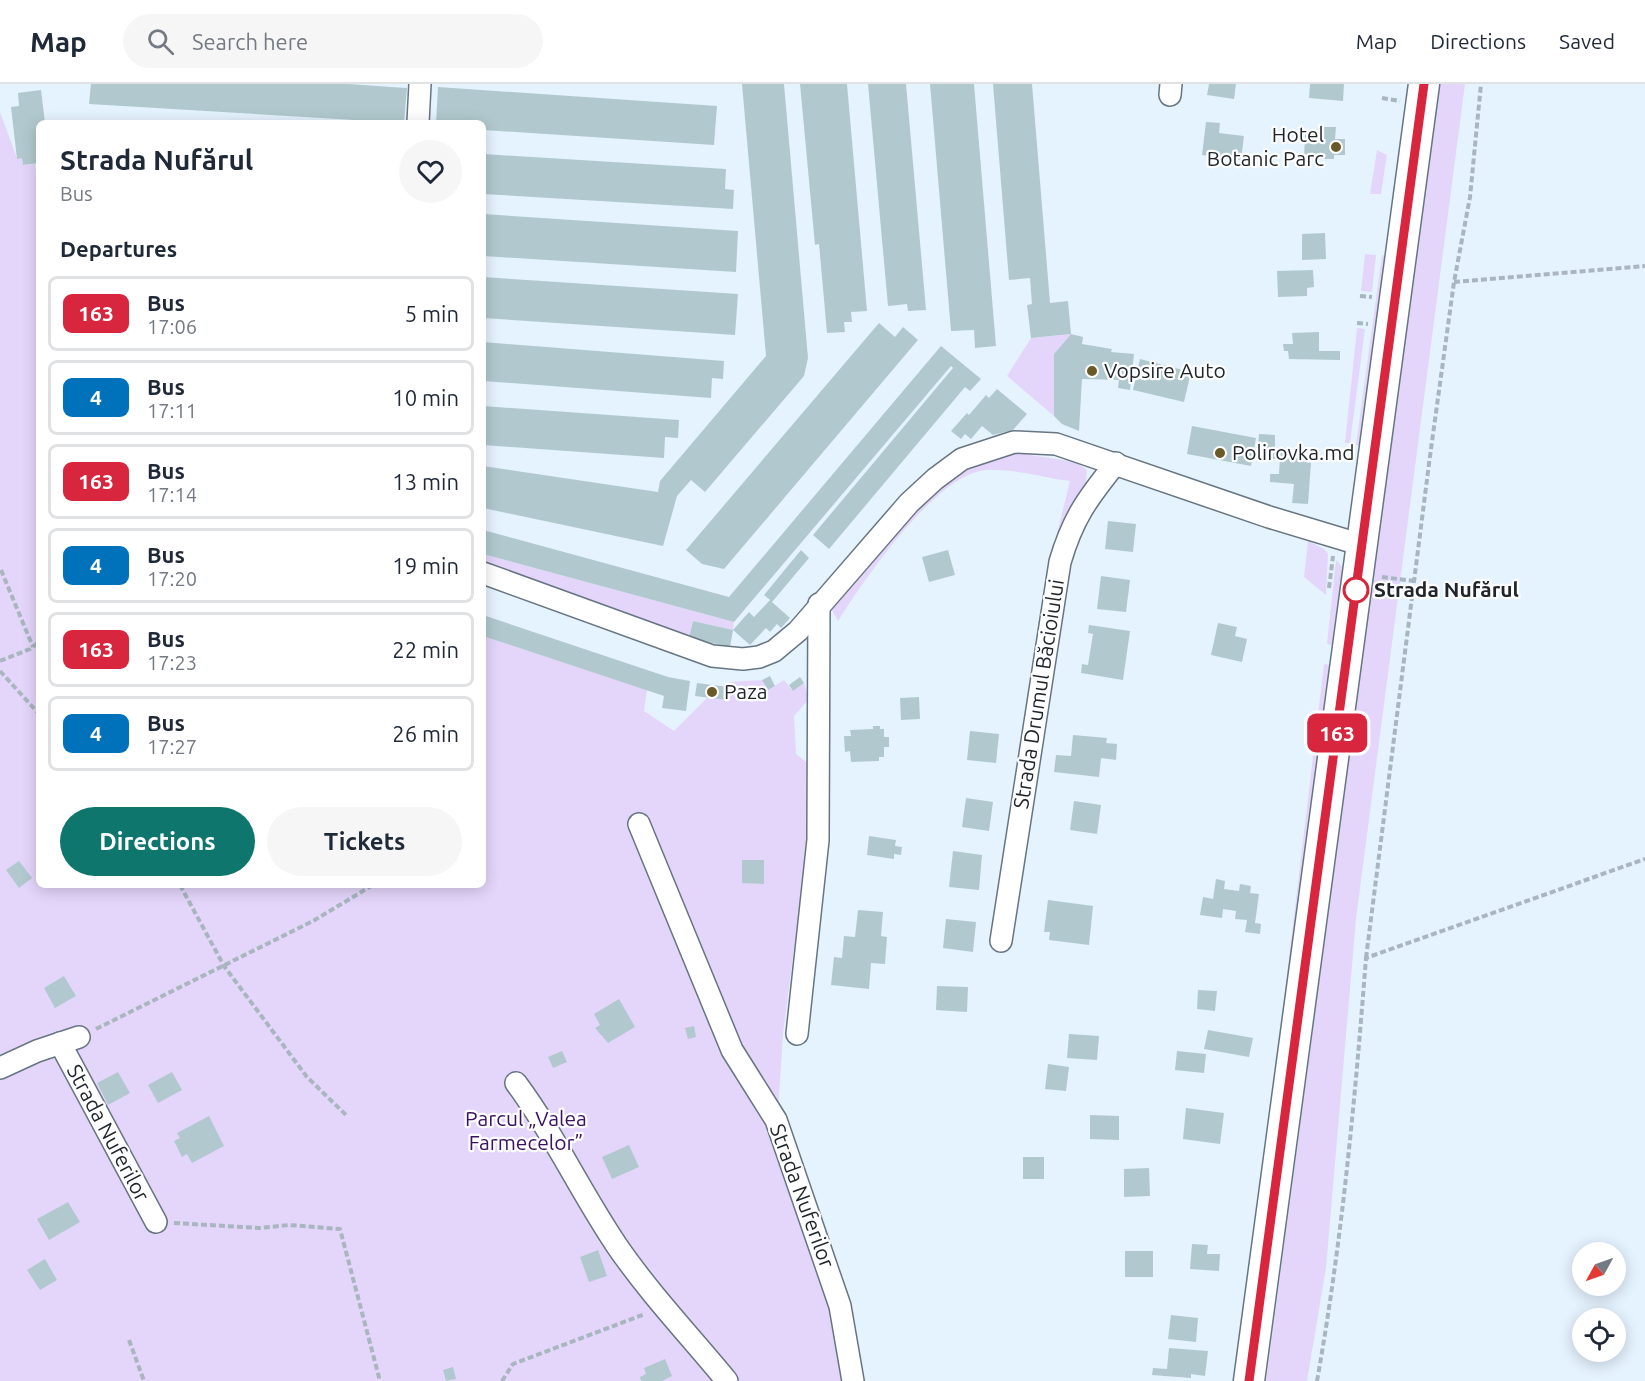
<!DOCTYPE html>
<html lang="en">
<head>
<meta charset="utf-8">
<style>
	body { margin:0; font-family:Ubuntu,sans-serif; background:#f6f6f7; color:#1f2937; height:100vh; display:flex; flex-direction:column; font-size:22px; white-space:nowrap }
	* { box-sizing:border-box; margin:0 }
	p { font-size:20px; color:#747a83 }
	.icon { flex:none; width:33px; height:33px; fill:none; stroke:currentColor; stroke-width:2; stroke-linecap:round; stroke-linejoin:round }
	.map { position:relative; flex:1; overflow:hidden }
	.details { position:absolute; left:36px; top:36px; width:450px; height:768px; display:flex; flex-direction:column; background:#fff; border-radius:9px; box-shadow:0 3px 15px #0003 }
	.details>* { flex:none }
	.badge { padding:0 12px; border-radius:9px; font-size:21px; line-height:39px }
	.needle { width:39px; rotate:230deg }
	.controls { position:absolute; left:1572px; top:1158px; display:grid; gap:12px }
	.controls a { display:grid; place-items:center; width:54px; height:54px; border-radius:50%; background:#fff; box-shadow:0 3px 15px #0003; font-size:30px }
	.map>.badge { position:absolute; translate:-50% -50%; box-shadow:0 0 0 3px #fff }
	h2 { padding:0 24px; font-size:22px; line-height:54px }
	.round { display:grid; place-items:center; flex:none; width:63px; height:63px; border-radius:32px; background:#f6f6f7 }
	.summary { display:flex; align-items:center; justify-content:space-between; height:102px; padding:0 24px }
	h1 { font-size:28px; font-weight:700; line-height:45px }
	.cta { display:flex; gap:12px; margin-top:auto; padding:12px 24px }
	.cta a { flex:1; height:69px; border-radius:36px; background:#0f766e; color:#fff; font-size:24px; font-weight:700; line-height:69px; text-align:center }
	.cta a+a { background:#f6f6f7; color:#1f2937 }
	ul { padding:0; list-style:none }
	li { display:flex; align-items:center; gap:18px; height:75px; margin:0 12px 9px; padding:0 12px; border:3px solid #e0e1e3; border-radius:9px }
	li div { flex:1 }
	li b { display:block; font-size:22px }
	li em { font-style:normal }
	li .badge { min-width:66px; font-weight:700; text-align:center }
	header { display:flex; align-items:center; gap:36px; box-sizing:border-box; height:84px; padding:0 30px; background:#fff; border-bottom:2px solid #e0e1e3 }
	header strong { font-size:28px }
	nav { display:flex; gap:33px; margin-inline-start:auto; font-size:21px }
	.search { width:420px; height:54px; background:#f6f6f7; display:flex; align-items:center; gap:15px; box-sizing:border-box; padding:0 21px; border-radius:33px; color:#747a83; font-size:22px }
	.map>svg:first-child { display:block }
</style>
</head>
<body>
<header>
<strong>Map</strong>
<div class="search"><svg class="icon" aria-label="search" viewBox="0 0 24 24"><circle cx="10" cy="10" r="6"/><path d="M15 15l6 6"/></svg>Search here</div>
<nav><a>Map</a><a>Directions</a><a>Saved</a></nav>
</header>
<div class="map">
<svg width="1645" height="1297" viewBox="0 0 1645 1297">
	<rect width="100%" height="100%" fill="#e5f3ff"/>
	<g fill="#e4d6fb">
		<polygon points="1439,0 1465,0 1356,835 1326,1184 1307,1297 1266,1297"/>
		<polygon points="0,28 17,74 22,74 23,81 35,80 37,102 39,103 39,801 483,801 483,552 647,606 644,627 674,647 707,614 726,616 729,598 762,596 768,606 784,596 793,607 804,599 809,615 794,632 796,670 809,680 809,749 783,950 776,1058 862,1297 0,1297"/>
		<polygon points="1377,66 1387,71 1381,110 1370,110"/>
		<polygon points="1365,170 1376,171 1372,208 1361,207"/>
		<polygon points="1382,171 1389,172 1362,362 1356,361"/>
		<polygon points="1357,244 1365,245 1350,359 1345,359"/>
		<polygon points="1071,250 1054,270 1054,332 1007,292 1031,254"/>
		<path d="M 1017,369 L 1076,378 L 1087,386 L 1085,407 L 1053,466 L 1070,397 C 1046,394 1009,384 987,386 C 936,389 864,496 838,537 L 832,526 L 850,497 L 922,418 L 972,380 Z"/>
		<polygon points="1308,457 1324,465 1328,470 1326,511 1304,493"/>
		<polygon points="483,470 734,538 733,546 693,537 689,554 483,478"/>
		<polygon points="1336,476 1349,491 1341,562 1327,560"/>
		<polygon points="1324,580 1335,582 1290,926 1283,925"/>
	</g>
	<g fill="#b1c9ce">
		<polygon points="91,0 348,0 407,4 404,39 89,20"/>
		<polygon points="742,0 784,0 808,274 804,292 705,408 691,396 677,412 663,462 483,424 483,382 658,408 660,397 766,272"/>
		<polygon points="800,0 847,0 867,227 851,228 852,238 844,238 845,248 827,249 819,160 815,161"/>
		<polygon points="868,0 906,0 926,226 908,227 907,220 888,222"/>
		<polygon points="930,0 974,0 996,262 975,264 974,246 951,247"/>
		<polygon points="993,0 1032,0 1050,219 1068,217 1071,250 1083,253 1082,260 1112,265 1111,268 1134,270 1130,306 1118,304 1119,296 1082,295 1079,347 1062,340 1054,332 1054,270 1071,250 1031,254 1027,221 1032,220 1030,194 1009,196"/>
		<polygon points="1209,0 1236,0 1234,15 1207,11"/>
		<polygon points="1310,0 1344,0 1343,17 1309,14"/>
		<polygon points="438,3 717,22 714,61 483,46 483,39 436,39"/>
		<polygon points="41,6 45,39 39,39 39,79 23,81 22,74 17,75 11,23 19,22 18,9"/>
		<polygon points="1206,38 1220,39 1219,49 1244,52 1241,76 1202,71"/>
		<polygon points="1321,43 1336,43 1335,55 1345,55 1345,71 1334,71 1334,75 1304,75 1305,49 1321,49"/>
		<polygon points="483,70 726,85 725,105 734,106 733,125 483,110"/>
		<polygon points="483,130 738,147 736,188 483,172"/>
		<polygon points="1325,149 1326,175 1302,176 1302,150"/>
		<polygon points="1313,186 1314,203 1307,204 1307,212 1278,213 1277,187"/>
		<polygon points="483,193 738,210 735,251 483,234"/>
		<polygon points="879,239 895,253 903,243 918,256 724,485 702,480 686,466"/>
		<polygon points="1319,248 1319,267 1340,267 1340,276 1289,275 1288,267 1284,267 1283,260 1293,260 1292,249"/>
		<polygon points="483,258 724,277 723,295 712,294 711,314 483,297"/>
		<polygon points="941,262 981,295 970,307 965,303 829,465 813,451 953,284 951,282 734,538 483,470 483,446 729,513"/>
		<polygon points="1140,275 1191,288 1184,318 1133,306"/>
		<polygon points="997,305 1027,330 1013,346 993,351 982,342 971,355 965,350 961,355 951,347 967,329 969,331 986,311 989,314"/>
		<polygon points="483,322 679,336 678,354 665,353 664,374 483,361"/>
		<polygon points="1192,342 1256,354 1251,382 1187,370"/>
		<polygon points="1259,350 1275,351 1275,364 1285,363 1286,368 1301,368 1300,377 1311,379 1308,420 1292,419 1294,400 1270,398 1270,390 1279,390 1280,372 1276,372 1276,375 1257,374"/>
		<polygon points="1108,437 1136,440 1133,468 1105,465"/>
		<polygon points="801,466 809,474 772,518 790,534 781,544 777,540 770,548 766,544 750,561 733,546 730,563 689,554 693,537 733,546 749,528 754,533 770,516 764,511"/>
		<polygon points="948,466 955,491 929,498 922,473"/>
		<polygon points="1101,492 1130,496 1126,528 1097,525"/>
		<polygon points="483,531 668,593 690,597 686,627 662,624 664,612 483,552"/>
		<polygon points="1218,539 1237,543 1235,552 1247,555 1242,578 1211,571"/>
		<polygon points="1089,541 1130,547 1123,596 1081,589 1082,580 1088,581 1093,550 1088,549"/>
		<polygon points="770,592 775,602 768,606 762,596"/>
		<polygon points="800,593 804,599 793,607 789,601"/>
		<polygon points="697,599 728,603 726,616 695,612"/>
		<polygon points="919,613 920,635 901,636 900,614"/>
		<polygon points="873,642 880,642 880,645 884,645 884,653 889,653 889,663 884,663 884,673 879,673 879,677 851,678 850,667 845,668 844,652 851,652 850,646 873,645"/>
		<polygon points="970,647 999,650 996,679 967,676"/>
		<polygon points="1073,651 1107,654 1106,659 1117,660 1116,676 1101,674 1099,693 1054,688 1056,671 1071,672"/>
		<polygon points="966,714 993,718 989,747 962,743"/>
		<polygon points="1074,717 1101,721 1097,750 1070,746"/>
		<polygon points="869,752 896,756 895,762 902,763 901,771 894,770 894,775 867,771"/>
		<polygon points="953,767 982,771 979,806 949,803"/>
		<polygon points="742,776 764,776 764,800 742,799"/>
		<polygon points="19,777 32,794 19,804 6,786"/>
		<polygon points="1216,795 1225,797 1224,805 1239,807 1240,800 1251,802 1250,809 1259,810 1255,839 1261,840 1260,850 1245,848 1247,836 1235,835 1236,827 1223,825 1222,834 1200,831 1203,813 1213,815"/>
		<polygon points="1048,816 1093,822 1089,861 1049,856 1050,848 1044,848"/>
		<polygon points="858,826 883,828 881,852 887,853 885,880 871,879 869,905 831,901 834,873 842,874 844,852 855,853"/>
		<polygon points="946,835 976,838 973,868 943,864"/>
		<polygon points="64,892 76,912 55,924 44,904"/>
		<polygon points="937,902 968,903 967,928 936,926"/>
		<polygon points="1198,906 1217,907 1215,927 1197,925"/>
		<polygon points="619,915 635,943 608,959 595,944 600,941 594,930"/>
		<polygon points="694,942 696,953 688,955 685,944"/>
		<polygon points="1208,946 1253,954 1249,973 1204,965"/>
		<polygon points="1069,950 1099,952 1097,976 1067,974"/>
		<polygon points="562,967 567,978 553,984 548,973"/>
		<polygon points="1177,967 1206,970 1204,989 1175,986"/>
		<polygon points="1048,980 1069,983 1066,1007 1045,1005"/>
		<polygon points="118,988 130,1009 108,1021 97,999"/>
		<polygon points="172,988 182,1006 158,1019 148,1001"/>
		<polygon points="1186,1024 1224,1029 1220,1060 1183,1055"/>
		<polygon points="1090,1031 1119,1032 1119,1056 1090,1055"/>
		<polygon points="209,1032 224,1062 192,1079 187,1070 182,1073 174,1057 180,1054 177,1049"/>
		<polygon points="629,1061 639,1083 612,1095 602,1073"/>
		<rect x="1023" y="1073" width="21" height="22"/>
		<polygon points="1149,1084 1150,1112 1124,1113 1124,1085"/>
		<polygon points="68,1118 80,1138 49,1156 37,1135"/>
		<polygon points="1192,1160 1208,1161 1207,1170 1220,1170 1219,1187 1190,1185"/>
		<polygon points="598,1166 607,1192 589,1198 580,1173"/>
		<rect x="1125" y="1167" width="28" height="26"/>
		<polygon points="45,1175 57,1196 40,1206 27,1186"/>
		<polygon points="1171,1231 1198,1234 1196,1258 1168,1255"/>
		<polygon points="1169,1264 1208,1267 1205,1292 1191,1290 1191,1294 1152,1291 1153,1284 1167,1285"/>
		<polygon points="665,1275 672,1292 662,1297 641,1297 640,1293 646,1290 644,1284"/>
		<polygon points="453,1283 456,1295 446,1297 443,1286"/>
	</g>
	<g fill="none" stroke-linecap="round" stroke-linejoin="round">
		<g stroke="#667581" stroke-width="24">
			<g id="minor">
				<polyline points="1170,11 1171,0"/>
				<polyline points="418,39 420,0"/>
				<polyline points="483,489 712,572 743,575 759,573 774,567 798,547 909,419 935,395 962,375 1014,358 1056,360 1269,433 1362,461"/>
				<polyline points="639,740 732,966 776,1036 840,1222 853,1297"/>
				<path d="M 1001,857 L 1060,478 C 1073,434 1087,415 1116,379"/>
				<polyline points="797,950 818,756 819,520"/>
				<polyline points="60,959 156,1138"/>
				<polyline points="0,984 37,967 79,953"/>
				<path d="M 516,999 C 554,1050 581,1109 617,1162 C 650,1210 690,1252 727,1297"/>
			</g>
		</g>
		<g stroke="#667581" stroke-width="33">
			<polyline id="highway" points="1249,1297 1424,0"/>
		</g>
		<g stroke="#a9b5bf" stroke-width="4" stroke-dasharray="6 3" stroke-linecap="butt">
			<polyline points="1382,14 1400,17"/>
			<polyline points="1454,198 1645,182"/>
			<polyline points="1360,212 1372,213"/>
			<polyline points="1357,239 1368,240"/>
			<polyline points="1,486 33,563"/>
			<polyline points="1382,493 1414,497"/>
			<polyline points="1329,504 1333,472"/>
			<polyline points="0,577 30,565 39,558"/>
			<polyline points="0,587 39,630"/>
			<polyline points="180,801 224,882 307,993 346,1031"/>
			<polyline points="1366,874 1430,372 1454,198 1470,113 1481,0"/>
			<polyline points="96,945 313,837 373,801"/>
			<polyline points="174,1139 260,1144 289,1141 340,1145 380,1297"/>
			<polyline points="129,1256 144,1297"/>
			<polyline points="502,1297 513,1280 645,1230"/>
			<path d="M 1317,1297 C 1342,1157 1355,1016 1366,874 L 1645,775"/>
		</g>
		<use href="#minor" stroke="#fff" stroke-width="21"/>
		<use href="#highway" stroke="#fff" stroke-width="30"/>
	</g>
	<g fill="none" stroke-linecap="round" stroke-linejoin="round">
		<g stroke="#fff" stroke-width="14">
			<polyline id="line" points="1249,1297 1424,0"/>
		</g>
		<use href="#line" stroke="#d7263d" stroke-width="9"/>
	</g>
	<g fill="#6a5a28" stroke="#fefefe" stroke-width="2">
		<circle cx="1336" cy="63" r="6"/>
		<circle cx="1092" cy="287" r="6"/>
		<circle cx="1220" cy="369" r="6"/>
		<circle cx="712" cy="608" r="6"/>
	</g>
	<circle fill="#fff" stroke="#d7263d" stroke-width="3" cx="1356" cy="506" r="12"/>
	<g text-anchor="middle" stroke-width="4.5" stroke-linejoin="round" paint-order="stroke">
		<g font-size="21" fill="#1f252a" stroke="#fefefe" text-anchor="start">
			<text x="1324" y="58" text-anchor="end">Hotel<tspan x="1324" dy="24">Botanic Parc</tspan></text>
			<text x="1104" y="294">Vopsire Auto</text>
			<text x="1232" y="376">Polirovka.md</text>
			<text x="724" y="615">Paza</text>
		</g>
		<g font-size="21" font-weight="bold" fill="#1f252a" stroke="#fefefe" text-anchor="start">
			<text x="1374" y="513">Strada Nufărul</text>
		</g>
		<g font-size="21" fill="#1f252a" stroke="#fefefe">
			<text transform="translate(1039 610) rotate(-81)" y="7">Strada Drumul Băcioiului</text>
			<text transform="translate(108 1049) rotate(62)" y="7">Strada Nuferilor</text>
			<text transform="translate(802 1112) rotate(70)" y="7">Strada Nuferilor</text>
		</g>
		<g font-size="21" fill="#3a115f" stroke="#fefefe">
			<text x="526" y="1042">Parcul „Valea<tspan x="526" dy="24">Farmecelor”</tspan></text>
		</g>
	</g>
</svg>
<div class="controls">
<a><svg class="needle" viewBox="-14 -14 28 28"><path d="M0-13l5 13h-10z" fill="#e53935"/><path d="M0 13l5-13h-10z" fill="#747a83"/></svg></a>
<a><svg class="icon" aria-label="locate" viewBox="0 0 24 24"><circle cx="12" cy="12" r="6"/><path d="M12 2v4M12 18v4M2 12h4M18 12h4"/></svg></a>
</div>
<b class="badge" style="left:1337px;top:649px;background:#d7263d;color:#fff">163</b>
<section class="details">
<div class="summary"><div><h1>Strada Nufărul</h1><p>Bus</p></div><a class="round"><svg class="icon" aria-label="heart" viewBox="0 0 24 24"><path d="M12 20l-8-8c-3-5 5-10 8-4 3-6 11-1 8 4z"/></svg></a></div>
<h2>Departures</h2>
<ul>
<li><span class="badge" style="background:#d7263d;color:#fff">163</span><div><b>Bus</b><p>17:06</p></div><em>5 min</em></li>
<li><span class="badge" style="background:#0072bc;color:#fff">4</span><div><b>Bus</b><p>17:11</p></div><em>10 min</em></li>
<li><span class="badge" style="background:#d7263d;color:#fff">163</span><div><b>Bus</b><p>17:14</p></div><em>13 min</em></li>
<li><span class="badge" style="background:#0072bc;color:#fff">4</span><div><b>Bus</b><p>17:20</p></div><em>19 min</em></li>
<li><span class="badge" style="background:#d7263d;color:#fff">163</span><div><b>Bus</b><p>17:23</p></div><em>22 min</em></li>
<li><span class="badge" style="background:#0072bc;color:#fff">4</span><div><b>Bus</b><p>17:27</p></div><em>26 min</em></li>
</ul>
<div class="cta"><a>Directions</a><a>Tickets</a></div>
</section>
</div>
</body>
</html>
